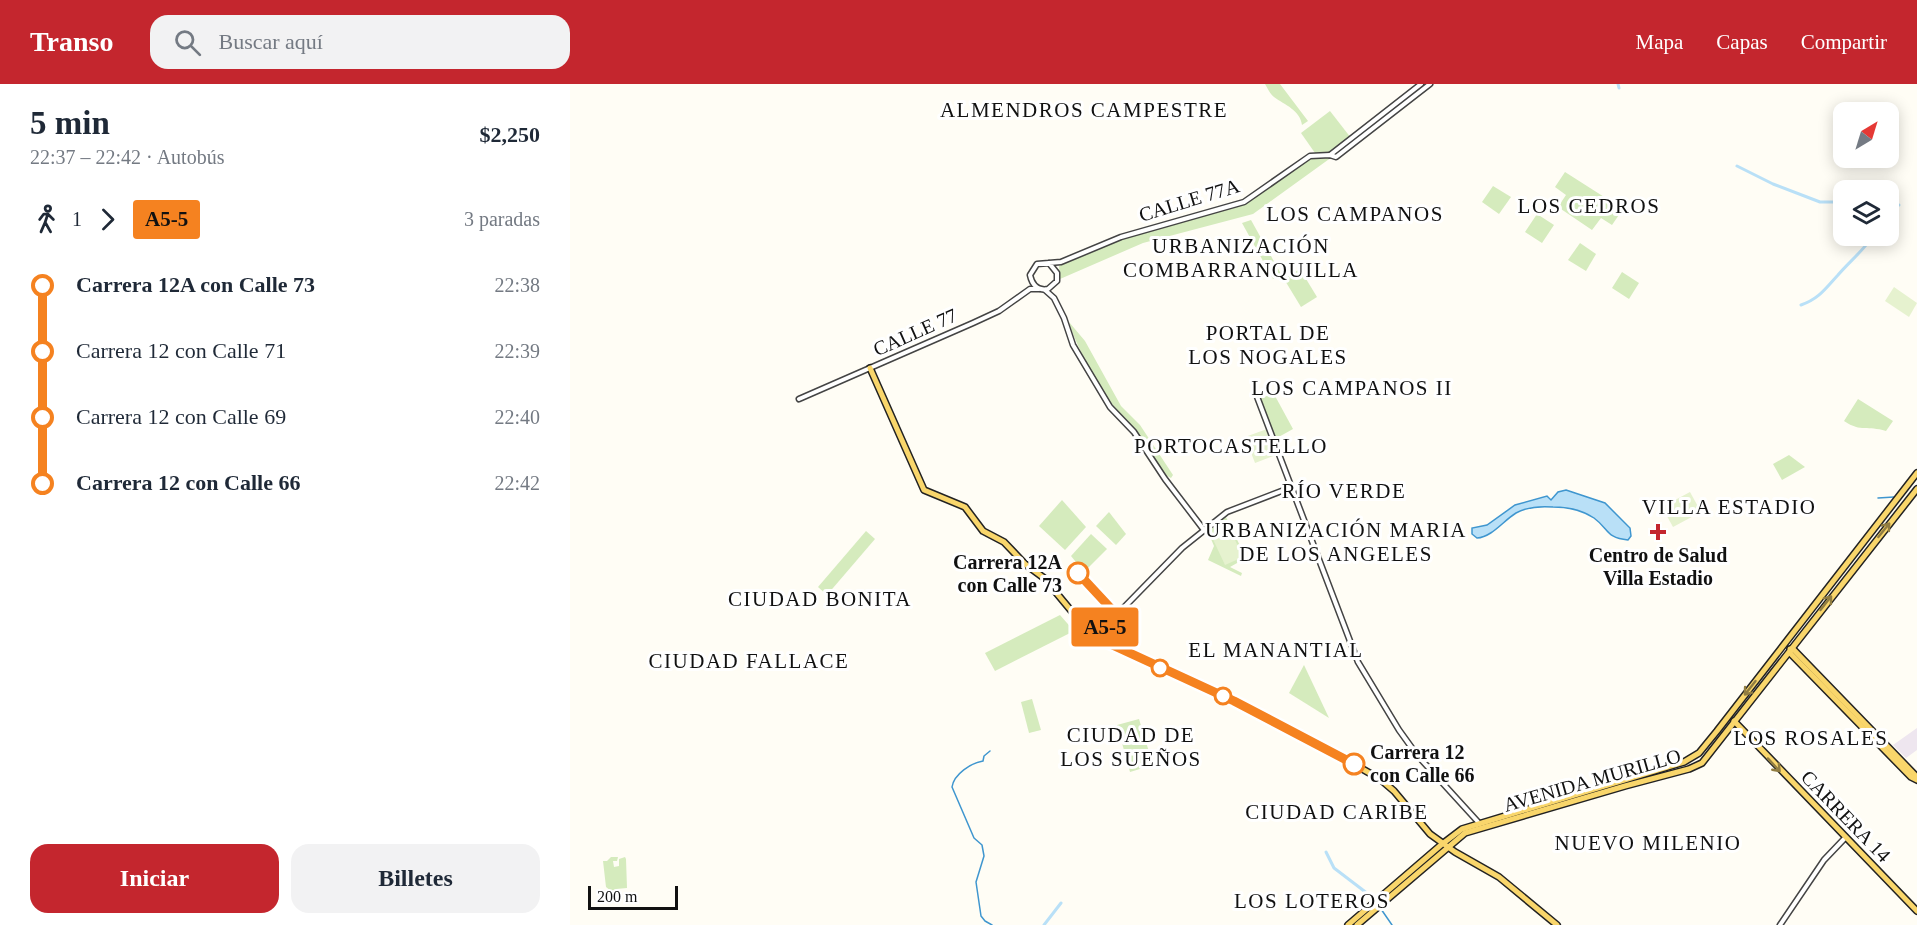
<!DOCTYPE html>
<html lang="es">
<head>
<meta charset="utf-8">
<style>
	body { margin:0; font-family:Georgia,serif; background:#f2f2f3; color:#1f2937; height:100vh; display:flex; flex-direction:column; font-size:22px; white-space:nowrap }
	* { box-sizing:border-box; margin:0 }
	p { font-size:20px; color:#747a83 }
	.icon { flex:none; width:33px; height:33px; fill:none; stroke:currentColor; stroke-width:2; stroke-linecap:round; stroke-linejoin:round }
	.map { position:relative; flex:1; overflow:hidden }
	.details { display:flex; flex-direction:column; background:#fff; width:570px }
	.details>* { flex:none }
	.badge { padding:0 12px; border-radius:4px; font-size:21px; line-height:39px }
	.needle { width:39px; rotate:38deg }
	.buttons { position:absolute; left:1263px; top:18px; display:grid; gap:12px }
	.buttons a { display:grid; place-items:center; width:66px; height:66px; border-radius:12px; background:#fff; box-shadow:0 3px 15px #0003; font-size:30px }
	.scale { position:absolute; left:18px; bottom:15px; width:90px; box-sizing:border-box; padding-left:6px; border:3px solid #111; border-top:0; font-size:16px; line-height:21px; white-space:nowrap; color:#111; -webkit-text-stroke:4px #fff; paint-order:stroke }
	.map>.badge { position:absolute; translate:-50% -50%; box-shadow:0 0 0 3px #fff }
	.legs { display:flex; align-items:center; gap:9px; height:66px; padding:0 30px; font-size:20px }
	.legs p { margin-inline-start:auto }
	.headline { display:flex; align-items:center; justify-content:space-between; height:102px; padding:0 30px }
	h1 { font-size:33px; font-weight:800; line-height:45px }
	.cta { display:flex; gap:12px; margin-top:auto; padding:12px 30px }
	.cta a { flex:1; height:69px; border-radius:18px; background:#c4262e; color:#fff; font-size:24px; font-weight:800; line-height:69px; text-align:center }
	.cta a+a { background:#f2f2f3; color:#1f2937 }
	ul { padding:0 30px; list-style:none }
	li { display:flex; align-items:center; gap:21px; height:66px; font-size:22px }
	li i { display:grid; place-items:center; width:9px; height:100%; margin:0 8px; background:currentColor }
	li i::after { content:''; width:15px; height:15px; margin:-8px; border:4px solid; border-radius:50%; background:#fff }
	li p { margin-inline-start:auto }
	li:first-child i { background:linear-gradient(#0000 50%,currentColor 0) }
	li:last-child i { background:linear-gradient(currentColor 50%,#0000 0) }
	header { display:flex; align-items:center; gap:36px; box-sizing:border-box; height:84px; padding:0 30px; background:#c4262e; color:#fff }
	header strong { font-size:28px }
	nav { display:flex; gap:33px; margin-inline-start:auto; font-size:21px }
	.search { width:420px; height:54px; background:#f2f2f3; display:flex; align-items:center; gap:15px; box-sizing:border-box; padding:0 21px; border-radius:18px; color:#747a83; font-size:22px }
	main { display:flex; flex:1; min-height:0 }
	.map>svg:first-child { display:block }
</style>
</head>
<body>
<header>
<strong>Transo</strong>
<div class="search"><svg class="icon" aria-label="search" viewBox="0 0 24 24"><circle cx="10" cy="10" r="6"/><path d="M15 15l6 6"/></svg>Buscar aquí</div>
<nav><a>Mapa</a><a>Capas</a><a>Compartir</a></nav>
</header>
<main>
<section class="details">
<div class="headline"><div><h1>5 min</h1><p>22:37 – 22:42 · Autobús</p></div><b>$2,250</b></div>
<div class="legs"><svg class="icon" aria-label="walk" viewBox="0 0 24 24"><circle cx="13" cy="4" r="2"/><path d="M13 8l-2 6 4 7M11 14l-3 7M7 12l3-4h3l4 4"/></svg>1<svg class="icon" aria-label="forward" viewBox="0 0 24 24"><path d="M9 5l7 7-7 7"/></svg><b class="badge" style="background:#f58220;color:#111">A5-5</b><p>3 paradas</p></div>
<ul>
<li><i style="color:#f58220"></i><b>Carrera 12A con Calle 73</b><p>22:38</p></li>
<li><i style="color:#f58220"></i><span>Carrera 12 con Calle 71</span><p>22:39</p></li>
<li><i style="color:#f58220"></i><span>Carrera 12 con Calle 69</span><p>22:40</p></li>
<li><i style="color:#f58220"></i><b>Carrera 12 con Calle 66</b><p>22:42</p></li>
</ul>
<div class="cta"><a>Iniciar</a><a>Billetes</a></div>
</section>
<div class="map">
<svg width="1347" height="841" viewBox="0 0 1347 841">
	<rect width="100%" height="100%" fill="#fffdf5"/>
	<polygon fill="#eee6ef" points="1347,644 1347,666 1336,674 1323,661"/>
	<g fill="#d5ebbd">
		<path d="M 695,0 L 710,0 L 738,37 L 732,41 C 730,26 715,21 704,13 C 700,10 698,5 695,0 Z"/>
		<polygon points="760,27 781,54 761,69 745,69 731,49"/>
		<polygon points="762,73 683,130 573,159 490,195 489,182 548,156 674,120 738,74"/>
		<polygon points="995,88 1053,125 1042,141 1031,134 1022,146 988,123 996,111 985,103"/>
		<polygon points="923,102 941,113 929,130 912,118"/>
		<polygon points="967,130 984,141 972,159 955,148"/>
		<polygon points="681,136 711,190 703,195 672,139"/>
		<polygon points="1010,159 1026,170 1016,187 998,176"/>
		<polygon points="730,185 747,213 731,223 714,195"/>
		<polygon points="1052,188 1069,199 1059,215 1042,204"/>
		<path d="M 499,238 L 515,257 L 551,322 L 570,341 L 603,391 L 601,394 C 587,388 571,355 562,342 C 555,333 546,326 540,317 C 525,296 506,262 499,238 Z"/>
		<polygon points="704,310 723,345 705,355 690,314"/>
		<path d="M 1288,315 L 1323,337 L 1316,347 C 1297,341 1292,349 1274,337 Z"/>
		<polygon points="1219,371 1235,383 1212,396 1203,380"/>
		<polygon points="492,416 516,443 495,466 469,442"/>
		<polygon points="539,428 556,450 546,461 526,442"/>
		<polygon points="656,433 676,474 660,483 672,489 671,492 638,476 644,462 638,448"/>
		<polygon points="296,447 305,455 257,511 248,503"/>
		<polygon points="521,450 537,465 514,488 501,472"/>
		<polygon points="490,531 504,547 425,587 415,569"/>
		<polygon points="734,581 759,634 719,609"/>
		<polygon points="462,615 471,646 459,649 451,618"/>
		<polygon points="569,635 583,681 560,688 547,641"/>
		<polygon points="41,773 48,773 47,777 43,777 44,783 49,782 49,775 55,773 56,775 57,804 46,805 41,807 36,803 33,777 37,777"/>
	</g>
	<g fill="#e6f2cf">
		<polygon points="1324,203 1347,219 1339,233 1315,217"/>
		<polygon points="697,345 706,371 685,379 675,353"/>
		<polygon points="1120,408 1131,428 1103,443 1092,423"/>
		<polygon points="658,441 673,473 655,481 640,449"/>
	</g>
	<path fill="#b9e0f7" stroke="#3f96cf" stroke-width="1.5" d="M 996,406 L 1035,419 L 1060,444 L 1061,452 L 1058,456 C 1036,454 1039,445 1024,434 C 1012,426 997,423 983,423 C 971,422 957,423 946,429 C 933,437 922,453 907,454 L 902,450 L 902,444 L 917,441 L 945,421 L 977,412 L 981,416 L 988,408 Z"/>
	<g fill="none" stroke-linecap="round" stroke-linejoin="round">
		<g stroke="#3f96cf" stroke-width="1.5">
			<polyline points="1308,414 1324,413"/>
			<path d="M 420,667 L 414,672 L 413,677 C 401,679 384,690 382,703 L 404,754 L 412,761 L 414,772 L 406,798 L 411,832 L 415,837 L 422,841"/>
			<polyline points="811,825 822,841"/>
		</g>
		<g stroke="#b9e0f7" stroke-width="3">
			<polyline points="1048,0 1049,4"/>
			<polyline points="1167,82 1203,100 1250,118 1274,118"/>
			<polyline points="1318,120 1329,121"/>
			<polyline points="1318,128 1325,120"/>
			<path d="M 1231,221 C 1249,215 1256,204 1268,191 C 1280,177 1293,167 1303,152"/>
			<polyline points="756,768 764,784 802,813"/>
			<polyline points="474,841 491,819"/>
		</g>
		<g stroke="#444" stroke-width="7">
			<g id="minor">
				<polyline points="760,71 851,0"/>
				<path d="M 479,179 L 487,189 L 487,197 L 478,205 C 468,207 462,201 460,191 L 467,180 L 491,178 L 551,153 L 674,118 L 740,72 L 760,71 L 766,73 L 860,0"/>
				<polyline points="475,206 484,214 494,234 503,261 540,323 564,348 595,395 634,446"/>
				<polyline points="686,310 788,578 829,646 847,671 909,739"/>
				<polyline points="229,315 403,239 429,227 460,205 469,205"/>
				<polyline points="525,553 612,464 657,428 722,403"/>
				<polyline points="1210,841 1254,776 1275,754"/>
			</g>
		</g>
		<g stroke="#222" stroke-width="8">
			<g id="major">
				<polyline points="300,284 354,406 395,423 413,447 434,458 455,480 474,494 513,541 525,553 664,617 759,666 810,695 824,707 860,750 885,768 929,793 987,841"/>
				<polyline points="1220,565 1223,565 1347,693"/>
				<polyline points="1221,566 1220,569 1341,693 1347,696"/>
				<polyline points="1164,637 1347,827"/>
				<polyline points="778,841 871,761 892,745 1114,678 1129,669 1147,647 1347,389"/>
				<polyline points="787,841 895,749 1055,702 1119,685 1132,679 1347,405"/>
			</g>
		</g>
		<use href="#minor" stroke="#fff" stroke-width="4"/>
		<use href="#major" stroke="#f9d66b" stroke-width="5"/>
	</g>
	<defs><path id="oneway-shaft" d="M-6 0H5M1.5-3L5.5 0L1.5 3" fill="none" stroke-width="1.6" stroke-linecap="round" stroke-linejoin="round" transform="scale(1.5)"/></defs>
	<g stroke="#917d42">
		<use href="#oneway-shaft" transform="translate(1314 446) rotate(-51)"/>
		<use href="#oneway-shaft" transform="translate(1256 519) rotate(-52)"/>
		<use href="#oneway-shaft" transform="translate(1180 604) rotate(128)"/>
		<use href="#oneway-shaft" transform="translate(1204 681) rotate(47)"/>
	</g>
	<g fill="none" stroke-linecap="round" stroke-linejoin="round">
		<g stroke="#fff" stroke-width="14">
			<polyline id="line-1" points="508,489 547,531 525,553 664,617 784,680"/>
		</g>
		<use href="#line-1" stroke="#f58220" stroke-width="9"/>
	</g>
	<path fill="#c4262e" stroke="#fff" stroke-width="2" d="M1085 439h6v6h6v6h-6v6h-6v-6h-6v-6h6z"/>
	<g fill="#fff" stroke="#f58220" stroke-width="3">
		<circle cx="508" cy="489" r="10"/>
		<circle cx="590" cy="584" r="8"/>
		<circle cx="653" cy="612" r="8"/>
		<circle cx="784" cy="680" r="10"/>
	</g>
	<g text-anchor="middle" stroke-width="6" stroke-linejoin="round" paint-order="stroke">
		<g font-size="20" fill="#111" stroke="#fff">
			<text transform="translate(619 116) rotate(-17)" y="7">CALLE 77A</text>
			<text transform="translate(345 248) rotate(-24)" y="7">CALLE 77</text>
			<text transform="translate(1022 696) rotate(-16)" y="7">AVENIDA MURILLO</text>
			<text transform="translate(1276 732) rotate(46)" y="7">CARRERA 14</text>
		</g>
		<g font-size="20" font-weight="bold" fill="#111" stroke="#fff">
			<text x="1088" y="478">Centro de Salud<tspan x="1088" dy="23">Villa Estadio</tspan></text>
		</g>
		<g font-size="20" font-weight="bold" fill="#111" stroke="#fff" text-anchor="end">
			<text x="492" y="485">Carrera 12A<tspan x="492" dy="23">con Calle 73</tspan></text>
			<text x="800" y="675" text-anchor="start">Carrera 12<tspan x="800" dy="23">con Calle 66</tspan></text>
		</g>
		<g font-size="21" letter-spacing="1.5" fill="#111" stroke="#fff">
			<text x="514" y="33">ALMENDROS CAMPESTRE</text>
			<text x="1019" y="129">LOS CEDROS</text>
			<text x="785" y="137">LOS CAMPANOS</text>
			<text x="671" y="169">URBANIZACIÓN<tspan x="671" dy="24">COMBARRANQUILLA</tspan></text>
			<text x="698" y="256">PORTAL DE<tspan x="698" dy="24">LOS NOGALES</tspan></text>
			<text x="782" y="311">LOS CAMPANOS II</text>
			<text x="661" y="369">PORTOCASTELLO</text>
			<text x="774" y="414">RÍO VERDE</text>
			<text x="1159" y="430">VILLA ESTADIO</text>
			<text x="766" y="453">URBANIZACIÓN MARIA<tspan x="766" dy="24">DE LOS ANGELES</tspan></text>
			<text x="250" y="522">CIUDAD BONITA</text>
			<text x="706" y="573">EL MANANTIAL</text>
			<text x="179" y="584">CIUDAD FALLACE</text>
			<text x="561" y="658">CIUDAD DE<tspan x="561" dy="24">LOS SUEÑOS</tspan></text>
			<text x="1241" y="661">LOS ROSALES</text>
			<text x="767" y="735">CIUDAD CARIBE</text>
			<text x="1078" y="766">NUEVO MILENIO</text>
			<text x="742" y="824">LOS LOTEROS</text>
		</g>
	</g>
</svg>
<div class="buttons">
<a><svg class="needle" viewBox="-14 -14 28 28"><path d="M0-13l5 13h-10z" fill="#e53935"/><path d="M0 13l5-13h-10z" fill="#747a83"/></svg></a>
<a><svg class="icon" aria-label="layers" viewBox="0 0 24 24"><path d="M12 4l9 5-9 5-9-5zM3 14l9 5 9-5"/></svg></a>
</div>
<div class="scale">200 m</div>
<b class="badge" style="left:535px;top:543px;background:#f58220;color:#111">A5-5</b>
</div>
</main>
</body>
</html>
